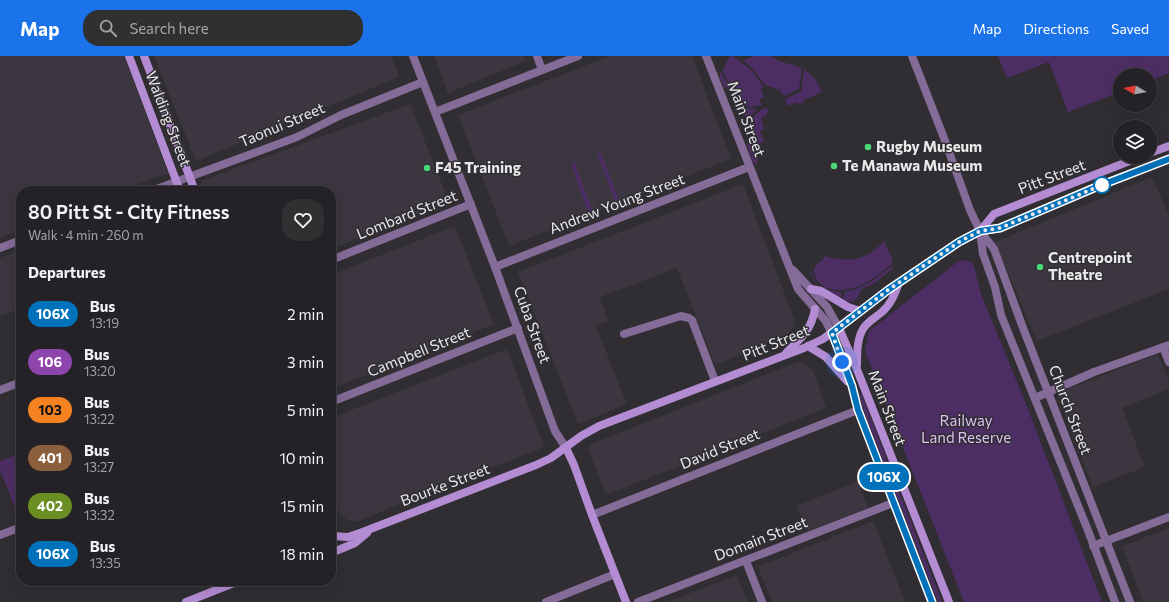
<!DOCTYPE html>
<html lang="en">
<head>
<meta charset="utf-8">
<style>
	body { margin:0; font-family:Commissioner,sans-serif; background:#302f32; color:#f1f3f6; height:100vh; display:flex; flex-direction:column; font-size:15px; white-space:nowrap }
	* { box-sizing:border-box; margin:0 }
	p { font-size:13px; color:#a3a4a7 }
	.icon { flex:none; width:22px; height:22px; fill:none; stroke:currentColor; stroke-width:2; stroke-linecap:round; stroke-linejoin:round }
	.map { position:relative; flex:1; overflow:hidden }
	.side { position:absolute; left:16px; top:130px; width:320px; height:400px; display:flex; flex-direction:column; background:#242226; border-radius:16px; box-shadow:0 4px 16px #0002,0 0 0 1px #413f43 }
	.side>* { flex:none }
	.badge { padding:0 8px; border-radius:13px; font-size:14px; line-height:26px }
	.needle { width:26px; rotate:279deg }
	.tools { position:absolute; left:1113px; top:12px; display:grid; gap:8px }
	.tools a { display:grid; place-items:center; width:44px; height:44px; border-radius:50%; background:#242226; box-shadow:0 4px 16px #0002,0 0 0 1px #413f43; font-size:20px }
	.you { position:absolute; width:20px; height:20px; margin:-10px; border:3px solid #fff; border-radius:50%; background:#1a73e8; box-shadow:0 0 0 6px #1a73e833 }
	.map>.badge { position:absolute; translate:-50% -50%; box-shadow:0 0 0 2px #fff }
	h2 { padding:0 12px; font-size:15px; line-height:36px }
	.round { display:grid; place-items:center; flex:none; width:42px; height:42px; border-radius:16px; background:#302f32 }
	.headline { display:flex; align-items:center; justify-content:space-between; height:68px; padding:0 12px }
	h1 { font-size:19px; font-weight:600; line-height:30px }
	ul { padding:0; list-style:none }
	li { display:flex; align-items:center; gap:12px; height:48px; padding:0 12px }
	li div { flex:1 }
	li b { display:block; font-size:15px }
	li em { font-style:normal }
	li .badge { min-width:44px; font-weight:700; text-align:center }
	header { display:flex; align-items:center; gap:24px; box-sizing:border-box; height:56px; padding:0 20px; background:#1a73e8; color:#fff }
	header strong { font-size:19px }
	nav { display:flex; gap:22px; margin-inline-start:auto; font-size:14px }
	.search { width:280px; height:36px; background:#302f32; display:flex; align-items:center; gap:10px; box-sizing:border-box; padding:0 14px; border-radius:16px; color:#a3a4a7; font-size:15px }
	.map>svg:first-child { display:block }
</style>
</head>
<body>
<header>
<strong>Map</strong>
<div class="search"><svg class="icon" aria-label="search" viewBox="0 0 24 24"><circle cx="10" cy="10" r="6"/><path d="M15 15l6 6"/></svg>Search here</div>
<nav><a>Map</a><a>Directions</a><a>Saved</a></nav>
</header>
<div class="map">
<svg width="1169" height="546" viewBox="0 0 1169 546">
	<rect width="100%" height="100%" fill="#302e32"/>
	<g fill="#3b3640">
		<polygon points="0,0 124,0 168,117 121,135 21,135 21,174 0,182"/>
		<polygon points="154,0 391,0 399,21 196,105"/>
		<polygon points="434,0 524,0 526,5 448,37"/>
		<polygon points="610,0 692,0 731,103 509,190 458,59"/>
		<polygon points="410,48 449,146 331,193 331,135 204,135 201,125"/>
		<polygon points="1152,121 1169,160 1169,233 1037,285 995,186"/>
		<polygon points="743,128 796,268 785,281 715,309 677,212 600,241 608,265 596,270 627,348 578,368 518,216"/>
		<polygon points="455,170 494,268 331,333 331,219"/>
		<polygon points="21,194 21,252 0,260 0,202"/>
		<polygon points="507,293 544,391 355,466 347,464 341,459 336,451 331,438 331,362"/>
		<polygon points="1158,298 1169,326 1169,333 1122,352 1145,411 1093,431 1057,337"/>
		<polygon points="798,306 806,308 814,316 826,352 606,439 588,393 591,388"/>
		<polygon points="858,425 868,452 807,475 796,450"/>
		<polygon points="873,465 905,546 772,546 758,511"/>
		<polygon points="1169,472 1169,546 1143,546 1122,490"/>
		<polygon points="737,519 748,546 667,546"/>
	</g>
	<g fill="#4d2e64">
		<polygon points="730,0 733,0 751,14 763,30 761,34 764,41 759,43 762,49 751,51 741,48 739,46 733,30 727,24 723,14"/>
		<polygon points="755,0 770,0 779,5 802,12 799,33 784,40 780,34 765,29 754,14 743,4"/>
		<polygon points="998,0 1169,0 1169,17 1150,25 1150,19 1120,19 1120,36 1068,56 1049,6 1007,22"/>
		<polygon points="804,13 816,24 822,36 804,44 805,45 799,48 798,46 788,50 785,43 801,36"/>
		<polygon points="720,15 725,24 730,29 733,35 724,31 720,22"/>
		<path d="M 766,51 L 769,55 L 767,57 L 767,59 L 761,62 L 764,73 L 760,75 L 764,85 L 759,88 L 764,100 L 761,101 L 749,71 C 751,62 757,56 766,51 Z"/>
		<polygon points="744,52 757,53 751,59 747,65 743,54"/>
		<polygon points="746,87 753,90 758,103 756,109 753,106"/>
		<polygon points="601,97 620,147 611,151 609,147 615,145 597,98"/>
		<polygon points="575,107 592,154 599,152 600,155 589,159 571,108"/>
		<path d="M 883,186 L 885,187 L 892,203 L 892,208 C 879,218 867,229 852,232 C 844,234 835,235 827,232 C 815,226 807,212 823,204 L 824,200 C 847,206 866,206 883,186 Z"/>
		<polygon points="960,204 968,205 973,207 981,238 1026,348 1102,546 964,546 865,295 869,275"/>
		<path d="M 892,210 L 893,212 L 875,227 L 860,234 C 859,245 852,247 842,245 L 845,236 C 864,232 877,222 892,210 Z"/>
		<path d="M 810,216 L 812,217 C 814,230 829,235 840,236 L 842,239 L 840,243 L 814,225 Z"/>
		<polygon points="861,337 942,546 938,546 866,361 859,338"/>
		<polygon points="21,397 21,468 0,414 0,405"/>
	</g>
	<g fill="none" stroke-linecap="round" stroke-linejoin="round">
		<g stroke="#846b98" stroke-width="8">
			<polyline points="413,0 495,211 552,367 555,375 566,392"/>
			<polyline points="537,0 542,14"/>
			<polyline points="706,0 798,233 825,264 832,277"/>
			<polyline points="912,0 944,82 970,154 980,175 994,193 1023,272 1130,546"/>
			<polyline points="435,56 578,0"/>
			<polyline points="151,135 297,81 341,59 423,26"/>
			<polyline points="980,176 983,198 995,231 1001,259 1087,472 1115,546"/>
			<polyline points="0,192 21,184"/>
			<polyline points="331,204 471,148"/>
			<polyline points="495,211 749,111"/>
			<polyline points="793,214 827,251 839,272"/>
			<polyline points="624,278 681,260 689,262 692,264 715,325"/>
			<polyline points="1163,291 1169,306"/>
			<polyline points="0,334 21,326"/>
			<polyline points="1035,342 1094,316 1169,289"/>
			<polyline points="331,346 518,272"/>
			<polyline points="592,459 858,354"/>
			<polyline points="0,479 21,471"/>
			<polyline points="1093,490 1169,461"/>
			<polyline points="746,505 762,546"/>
			<polyline points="546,546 615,518"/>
			<polyline points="638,546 893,447"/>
		</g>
		<g stroke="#b48cd3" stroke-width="8">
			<polyline points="129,0 180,135"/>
			<polyline points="144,0 195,135"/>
			<polyline points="1150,97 1169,90"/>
			<polyline points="980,175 994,158 1140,101"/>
			<polyline points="811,233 821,235 848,251 860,255"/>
			<polyline points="839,272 856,311 949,546"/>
			<polyline points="832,277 852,330 858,354 932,546"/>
			<polyline points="808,290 826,301 847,325"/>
			<path d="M 786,297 C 801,282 811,275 815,253"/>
			<path d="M 857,309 C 857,297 857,283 863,273 C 867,266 876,261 882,256 C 891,248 895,238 899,226"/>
			<polyline points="566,392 574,409 592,459 626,546"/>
			<polyline points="331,480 348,481 360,477 536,409 551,402 581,380 599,370 804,292 823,283 888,234 959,186 980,175 1000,172 1094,132 1169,103"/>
			<polyline points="331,497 355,487 367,477"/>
			<polyline points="186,546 239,525"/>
		</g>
	</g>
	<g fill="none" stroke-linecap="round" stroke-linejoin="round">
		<g stroke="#fff" stroke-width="9">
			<polyline id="line" points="932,546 858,354 852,330 832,277 888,234 959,186 980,175 1000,172 1094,132 1169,103"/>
		</g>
		<use href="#line" stroke="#0072bc" stroke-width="6"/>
		<polyline stroke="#e9e8ea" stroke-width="4" stroke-dasharray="0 7.2" points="842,306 832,277 888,234 959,186 980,175 1000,172 1102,129"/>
	</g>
	<g fill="#4ad778" stroke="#302e32" stroke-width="1.5">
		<circle cx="868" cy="91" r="4"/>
		<circle cx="834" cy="110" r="4"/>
		<circle cx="427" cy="112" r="4"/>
		<circle cx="1040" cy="211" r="4"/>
	</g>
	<circle fill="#fff" stroke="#0072bc" stroke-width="2" cx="1102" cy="129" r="8"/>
	<g text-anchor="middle" stroke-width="3" stroke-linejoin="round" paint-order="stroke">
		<g font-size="15" fill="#e9e8ea" stroke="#302e32">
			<text transform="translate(168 63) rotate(69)" y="5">Walding Street</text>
			<text transform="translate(746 63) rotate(69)" y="5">Main Street</text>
			<text transform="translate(282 69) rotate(-23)" y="5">Taonui Street</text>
			<text transform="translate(1052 121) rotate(-21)" y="5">Pitt Street</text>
			<text transform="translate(617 148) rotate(-21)" y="5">Andrew Young Street</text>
			<text transform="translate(407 159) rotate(-22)" y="5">Lombard Street</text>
			<text transform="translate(532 269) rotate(70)" y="5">Cuba Street</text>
			<text transform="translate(776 287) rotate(-22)" y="5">Pitt Street</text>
			<text transform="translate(419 296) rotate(-22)" y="5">Campbell Street</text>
			<text transform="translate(887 352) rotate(69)" y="5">Main Street</text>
			<text transform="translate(1070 354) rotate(69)" y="5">Church Street</text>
			<text transform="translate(720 393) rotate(-22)" y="5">David Street</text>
			<text transform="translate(445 429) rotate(-21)" y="5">Bourke Street</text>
			<text transform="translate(761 483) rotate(-21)" y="5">Domain Street</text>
		</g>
		<g font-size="15" font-weight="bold" fill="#e9e8ea" stroke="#302e32" text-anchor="start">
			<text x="876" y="96">Rugby Museum</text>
			<text x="842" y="115">Te Manawa Museum</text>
			<text x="435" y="117">F45 Training</text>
			<text x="1048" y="207">Centrepoint<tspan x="1048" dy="17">Theatre</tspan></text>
		</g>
		<g font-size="15" fill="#ddc0f5" stroke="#302e32">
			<text x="966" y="370">Railway<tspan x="966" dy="17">Land Reserve</tspan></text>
		</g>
	</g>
</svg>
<div class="tools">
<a><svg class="needle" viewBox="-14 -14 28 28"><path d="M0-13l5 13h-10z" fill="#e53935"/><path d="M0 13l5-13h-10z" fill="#a3a4a7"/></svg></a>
<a><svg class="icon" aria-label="layers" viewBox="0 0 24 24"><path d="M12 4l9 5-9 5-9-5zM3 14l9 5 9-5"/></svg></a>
</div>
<div class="you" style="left:842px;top:306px"></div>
<b class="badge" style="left:884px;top:421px;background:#0072bc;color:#fff">106X</b>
<section class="side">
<div class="headline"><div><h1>80 Pitt St - City Fitness</h1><p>Walk · 4 min · 260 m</p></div><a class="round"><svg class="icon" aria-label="heart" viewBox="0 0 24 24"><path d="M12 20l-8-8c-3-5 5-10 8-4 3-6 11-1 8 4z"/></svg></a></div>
<h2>Departures</h2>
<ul>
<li><span class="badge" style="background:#0072bc;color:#fff">106X</span><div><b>Bus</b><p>13:19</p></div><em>2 min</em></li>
<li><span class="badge" style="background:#8e44ad;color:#fff">106</span><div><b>Bus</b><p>13:20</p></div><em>3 min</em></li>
<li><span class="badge" style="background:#f58220;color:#111">103</span><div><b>Bus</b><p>13:22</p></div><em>5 min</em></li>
<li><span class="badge" style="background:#8b5e3c;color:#fff">401</span><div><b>Bus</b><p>13:27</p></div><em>10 min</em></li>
<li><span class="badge" style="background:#6b8e23;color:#fff">402</span><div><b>Bus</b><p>13:32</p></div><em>15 min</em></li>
<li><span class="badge" style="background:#0072bc;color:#fff">106X</span><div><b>Bus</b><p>13:35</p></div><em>18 min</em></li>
</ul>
</section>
</div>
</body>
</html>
